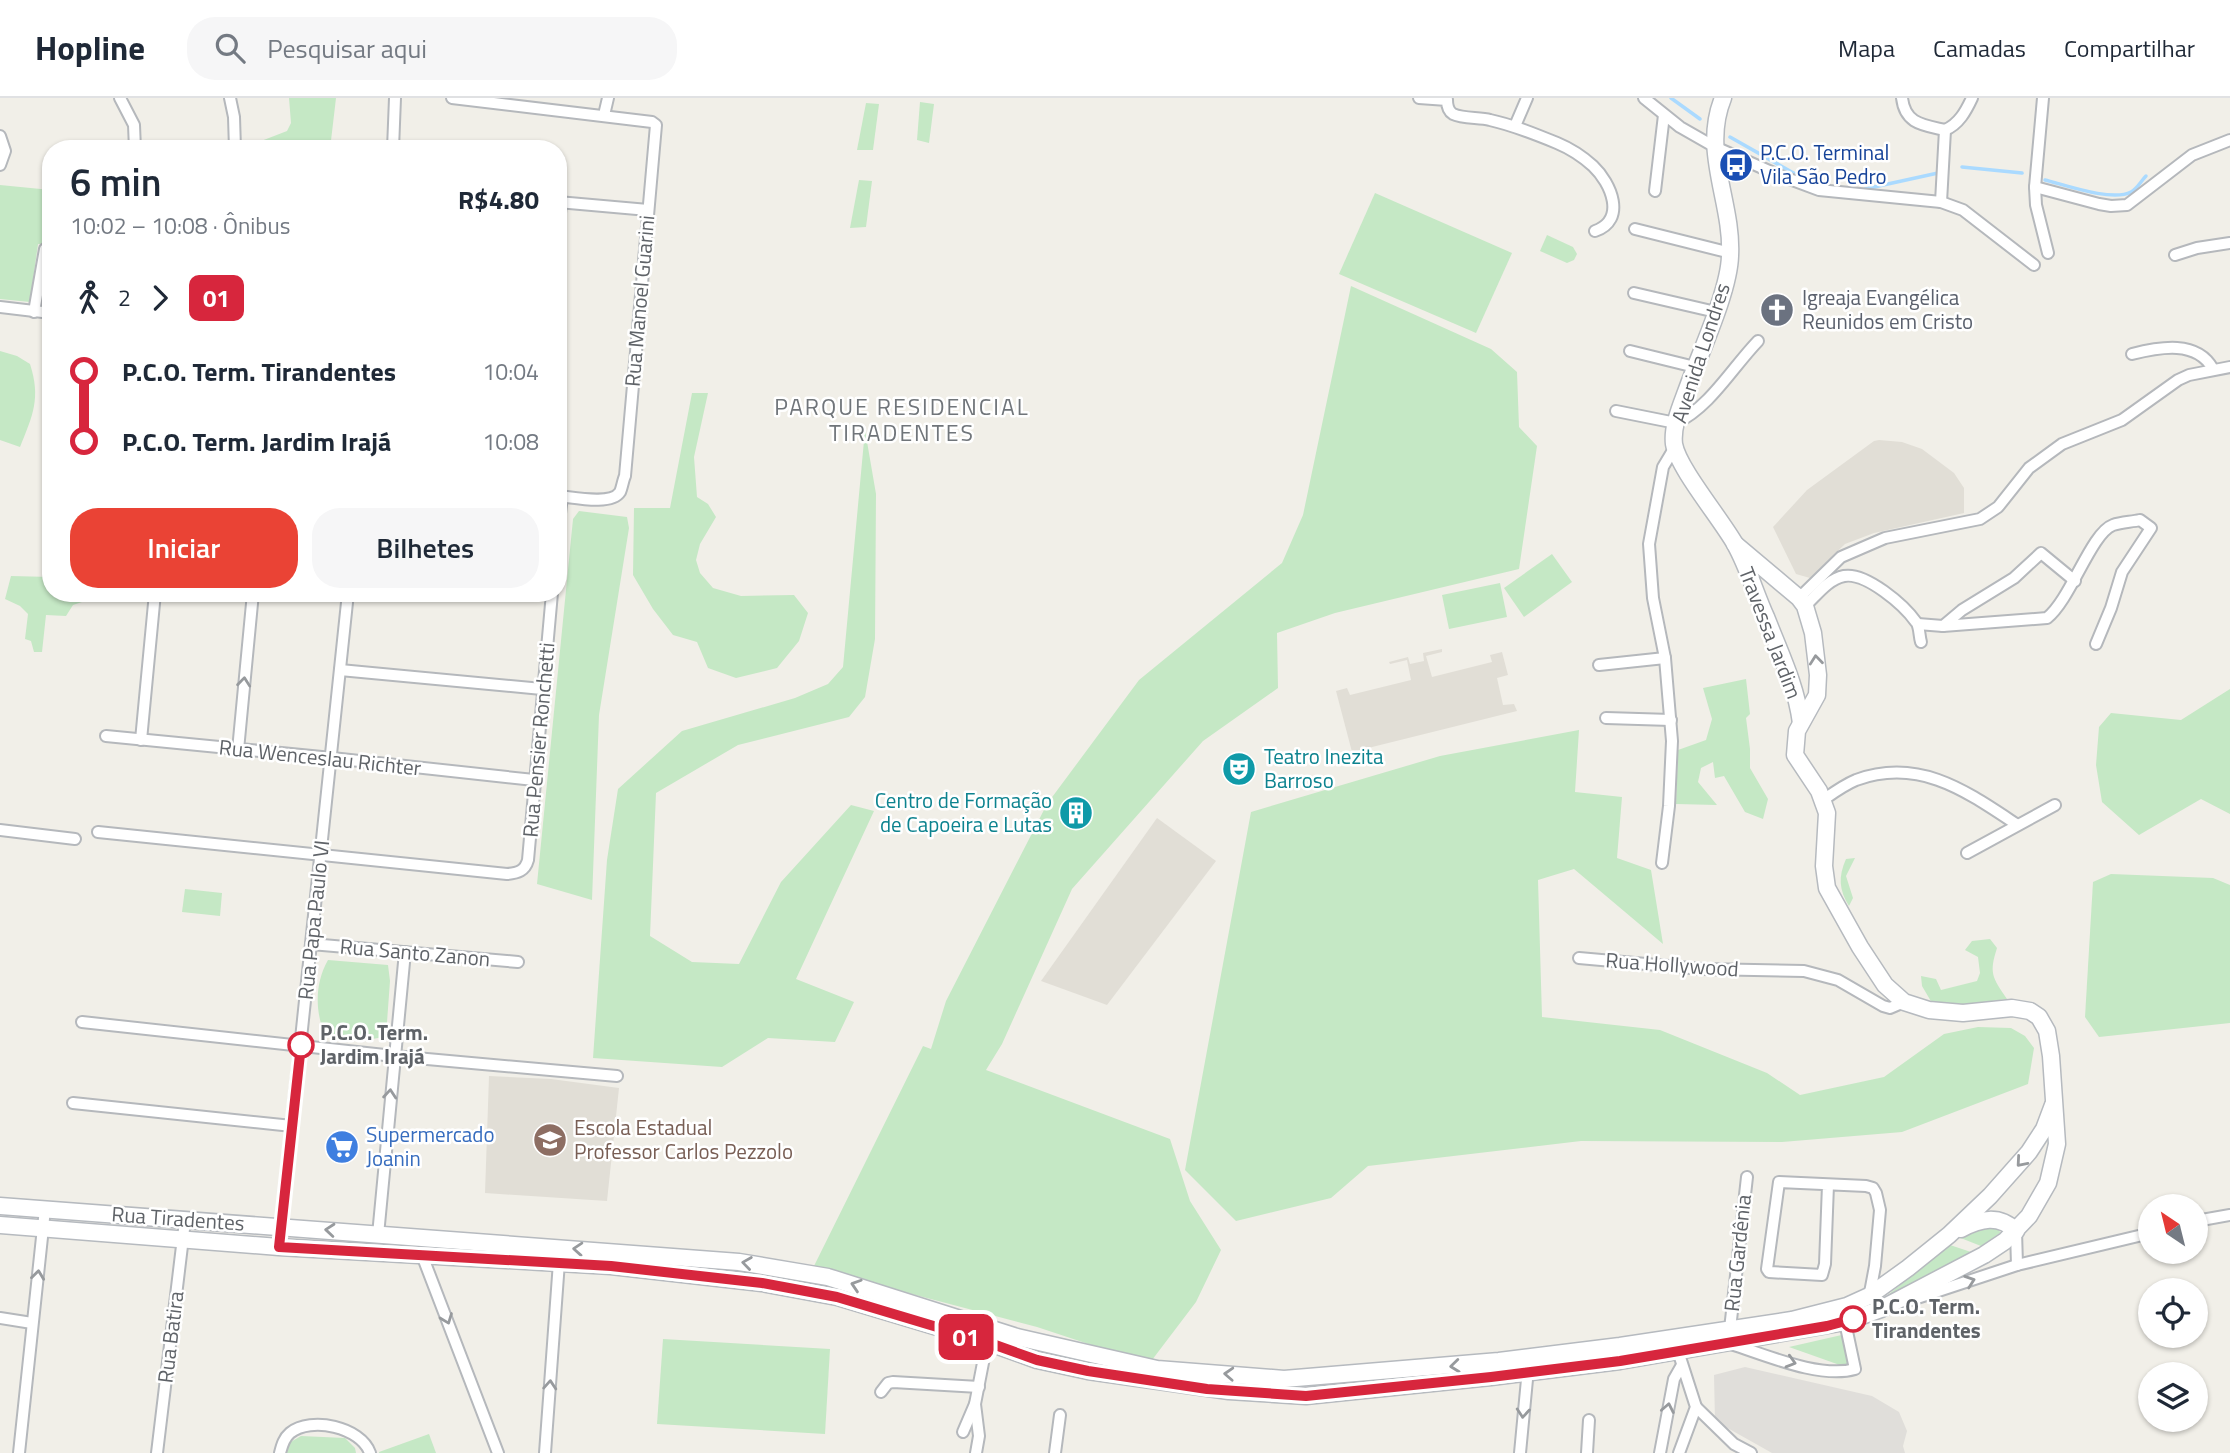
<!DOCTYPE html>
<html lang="pt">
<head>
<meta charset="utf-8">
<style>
	body { margin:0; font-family:"Titillium Web",sans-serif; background:#f6f6f7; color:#1f2937; height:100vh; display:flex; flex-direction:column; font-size:26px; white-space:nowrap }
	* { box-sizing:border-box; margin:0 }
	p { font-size:23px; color:#747a83 }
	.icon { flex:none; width:38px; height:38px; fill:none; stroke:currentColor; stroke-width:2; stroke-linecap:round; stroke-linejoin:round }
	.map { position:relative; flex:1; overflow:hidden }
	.side { position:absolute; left:42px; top:42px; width:525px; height:462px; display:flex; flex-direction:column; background:#fff; border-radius:28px; box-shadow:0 2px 5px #0004 }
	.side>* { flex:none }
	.badge { padding:0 14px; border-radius:10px; font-size:24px; line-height:46px }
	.needle { width:46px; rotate:325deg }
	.fabs { position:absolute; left:2138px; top:1096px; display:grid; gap:14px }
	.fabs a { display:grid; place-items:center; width:70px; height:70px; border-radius:50%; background:#fff; box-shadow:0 2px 5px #0004; font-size:35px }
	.map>.badge { position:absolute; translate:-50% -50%; box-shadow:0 0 0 4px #fff }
	.legs { display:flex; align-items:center; gap:10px; height:77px; padding:0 28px; font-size:23px }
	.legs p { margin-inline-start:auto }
	.head { display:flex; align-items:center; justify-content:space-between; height:119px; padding:0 28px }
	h1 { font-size:38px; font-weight:600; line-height:52px }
	.cta { display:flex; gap:14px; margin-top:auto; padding:14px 28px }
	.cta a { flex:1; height:80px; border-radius:28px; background:#ea4335; color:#fff; font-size:28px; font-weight:600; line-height:80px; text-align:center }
	.cta a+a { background:#f6f6f7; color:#1f2937 }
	ul { padding:0 28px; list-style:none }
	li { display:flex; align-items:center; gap:24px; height:70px; font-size:26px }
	li i { display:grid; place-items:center; width:10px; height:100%; margin:0 9px; background:currentColor }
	li i::after { content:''; width:18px; height:18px; margin:-9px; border:5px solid; border-radius:50%; background:#fff }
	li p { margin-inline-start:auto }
	li:first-child i { background:linear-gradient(#0000 50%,currentColor 0) }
	li:last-child i { background:linear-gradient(currentColor 50%,#0000 0) }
	header { display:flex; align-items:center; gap:42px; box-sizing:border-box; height:98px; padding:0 35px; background:#fff; border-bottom:2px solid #e0e1e3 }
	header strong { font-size:33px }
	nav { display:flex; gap:38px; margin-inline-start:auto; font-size:24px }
	.search { width:490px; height:63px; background:#f6f6f7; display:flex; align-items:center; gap:18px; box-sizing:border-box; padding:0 24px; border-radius:28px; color:#747a83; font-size:26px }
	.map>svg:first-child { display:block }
</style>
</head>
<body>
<header>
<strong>Hopline</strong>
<div class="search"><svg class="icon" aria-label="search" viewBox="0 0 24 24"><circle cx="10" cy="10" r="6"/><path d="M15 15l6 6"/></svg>Pesquisar aqui</div>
<nav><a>Mapa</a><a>Camadas</a><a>Compartilhar</a></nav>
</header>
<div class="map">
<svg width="2230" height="1355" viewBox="0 0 2230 1355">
	<rect width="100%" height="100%" fill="#f1efe8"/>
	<polygon fill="#e0deda" points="1745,1269 1872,1298 1899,1314 1907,1333 1903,1348 1905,1355 1772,1355 1715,1323 1714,1277"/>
	<g fill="#e1ded6">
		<polygon points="1879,342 1902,344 1922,351 1954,375 1964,390 1964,415 1874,435 1845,446 1810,480 1796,476 1773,429 1807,392 1874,343"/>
		<polygon points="1442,551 1442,554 1426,558 1432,579 1492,564 1490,557 1502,554 1508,577 1497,580 1503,607 1514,606 1517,613 1352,654 1336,593 1347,590 1350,597 1411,582 1407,562 1390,566 1389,564 1408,559 1410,566 1424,563 1423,555"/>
		<polygon points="1157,720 1216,763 1107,907 1041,883"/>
		<polygon points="489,978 551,981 619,990 607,1103 485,1095"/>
	</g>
	<g fill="#c5e8c5">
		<polygon points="289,0 336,0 330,51 254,51 256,45 287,33 291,25"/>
		<polygon points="920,4 934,6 929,45 917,42"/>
		<polygon points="866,5 879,6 873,52 857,52"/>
		<polygon points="859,82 872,83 866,129 850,130"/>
		<polygon points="0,87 51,92 51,146 38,146 30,204 0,201"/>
		<polygon points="1375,95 1512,155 1476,235 1339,176"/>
		<polygon points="1547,137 1573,149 1577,156 1574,162 1567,165 1540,153"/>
		<polygon points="1351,188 1491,251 1517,274 1519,329 1537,348 1519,471 1335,515 1277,535 1278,590 1203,643 1072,791 1002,946 986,972 1170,1041 1190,1103 1221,1152 1196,1204 1149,1266 1037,1229 813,1170 923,948 931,951 946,903 1047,706 1139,582 1282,465 1303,417"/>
		<path d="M 0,253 L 17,258 L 30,266 C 41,300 33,317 20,349 L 0,342 Z"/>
		<polygon points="692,295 708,295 694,359 697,399 708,406 716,419 700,446 696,462 700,475 713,490 741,498 794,497 808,515 799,543 777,570 736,580 708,570 697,544 673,537 653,511 633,477 634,410 670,410"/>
		<polygon points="865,332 876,396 875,541 865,599 849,619 738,647 656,695 650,838 692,864 739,866 781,784 851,707 874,713 796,881 854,904 835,944 768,940 722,969 593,960 607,762 618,691 682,633 795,600 828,586 843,569"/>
		<polygon points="579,413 627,419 629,430 599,617 592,802 537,786 573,421"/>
		<polygon points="1552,456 1572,484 1524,519 1504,490"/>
		<polygon points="11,478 51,479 51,495 79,495 82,504 73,507 66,518 46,517 42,554 34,554 31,543 25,541 28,516 20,508 5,501"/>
		<polygon points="1500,485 1507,519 1449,531 1442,497"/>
		<polygon points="1746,581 1750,616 1746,620 1750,651 1750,670 1768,701 1763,721 1745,714 1724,678 1715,680 1713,664 1701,670 1698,684 1717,707 1676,706 1678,652 1706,642 1712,621 1703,590"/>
		<polygon points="2230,591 2230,716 2201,701 2139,737 2102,704 2096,667 2099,629 2111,615 2181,622"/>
		<polygon points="1579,632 1575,694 1622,699 1617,760 1651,772 1663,846 1574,771 1538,782 1542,919 1660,932 1767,975 1800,997 1884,979 1944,936 1978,929 2011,930 2025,938 2034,950 2028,986 1902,1034 1782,1044 1581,1043 1368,1068 1331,1100 1236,1123 1185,1072 1251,714 1440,658"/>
		<path d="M 1855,760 L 1846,778 L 1853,800 L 1849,808 C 1839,792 1838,779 1846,761 Z"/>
		<polygon points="2111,776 2213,780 2230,787 2230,925 2099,939 2085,919 2093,784"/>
		<polygon points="185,791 222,795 220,818 182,814"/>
		<path d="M 1990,841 L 1997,850 C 1989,875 1992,879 2007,901 L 1962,907 L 1932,905 L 1922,888 L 1921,878 L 1936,881 L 1941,892 L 1977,883 L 1980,875 L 1978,859 L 1965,852 L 1972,843 Z"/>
		<path d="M 328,862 L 388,867 L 390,883 L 386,938 C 364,945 346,939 324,935 C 315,911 315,885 328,862 Z"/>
		<polygon points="1999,1128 2000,1135 1981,1148 1958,1139 1974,1131"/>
		<polygon points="1950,1147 1971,1154 1884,1200"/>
		<polygon points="1846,1236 1851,1271 1789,1249"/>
		<polygon points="663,1241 830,1251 825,1336 657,1326"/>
		<polygon points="429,1336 436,1355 379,1355 379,1354"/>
		<polygon points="301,1338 345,1340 355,1350 356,1355 282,1355 289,1345"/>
	</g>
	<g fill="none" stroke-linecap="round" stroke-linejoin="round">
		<g stroke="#aadaff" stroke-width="3.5">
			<polyline points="1671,0 1700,21"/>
			<polyline points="1730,39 1804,81"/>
			<polyline points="1962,69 2022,75"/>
			<path d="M 2045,82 C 2065,87 2112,104 2131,94 C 2137,91 2141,83 2146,78"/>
			<polyline points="1865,91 1938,75"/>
		</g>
		<g stroke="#b5b8bc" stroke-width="14">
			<g id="street">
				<polyline points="120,0 134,27 135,51"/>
				<polyline points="230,0 234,19 235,51"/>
				<path d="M 452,0 L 652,24 L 656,27 L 625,378 C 623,382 622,390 620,394 C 611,408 572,399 558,398"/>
				<path d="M 1419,0 L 1447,2 C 1447,8 1448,13 1453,16 C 1463,21 1480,19 1490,22 C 1513,27 1535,36 1557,45 C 1569,50 1582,58 1593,68 C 1611,85 1627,122 1595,133"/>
				<polyline points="1644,0 1680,29 1715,49 1776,76 1819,92 1941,104 1963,112 2034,167"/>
				<path d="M 1902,0 C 1905,26 1923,27 1945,32"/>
				<polyline points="2043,0 2035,89 2036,107 2048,155"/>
				<polyline points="604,17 608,0"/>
				<polyline points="1515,28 1527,0"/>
				<path d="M 1945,32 C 1959,26 1966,13 1972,0"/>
				<polyline points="0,38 5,53 0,67"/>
				<polyline points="393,51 395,0"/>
				<polyline points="2035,89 2099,106 2111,108 2127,107 2192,57 2230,42"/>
				<polyline points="1655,93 1664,17"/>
				<polyline points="558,104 648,112"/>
				<polyline points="1941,104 1945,32"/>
				<polyline points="1635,131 1731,155"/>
				<polyline points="558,137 561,104"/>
				<polyline points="2175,157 2197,150 2230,145"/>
				<polyline points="1634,195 1716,214"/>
				<polyline points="0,209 51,215"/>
				<polyline points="34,214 45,151"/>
				<polyline points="1630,253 1695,269"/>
				<path d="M 2132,256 C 2160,249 2197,242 2213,271"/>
				<path d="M 1616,313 L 1676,325 C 1710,309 1732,270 1758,243"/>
				<polyline points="558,433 562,398"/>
				<polyline points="1799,500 1841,459 1885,440 1980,421 1998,409 2029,370 2062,346 2122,322 2178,282 2189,277 2230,269"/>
				<path d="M 1805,508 C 1816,498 1828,481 1844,478 C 1866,474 1904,507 1916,524 C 1920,529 1919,538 1921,544"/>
				<path d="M 1918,526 L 1943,528 L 2047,520 C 2071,501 2091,435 2113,427 C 2121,424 2131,424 2140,422 L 2151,430 L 2122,474 L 2111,510 L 2096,546"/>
				<polyline points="1943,528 1962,512 2014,480 2041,455 2075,483"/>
				<polyline points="1599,567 1665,560"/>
				<polyline points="340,572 542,591"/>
				<polyline points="1606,620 1671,622"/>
				<polyline points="106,638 332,660 534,682"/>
				<polyline points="141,642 155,495"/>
				<polyline points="238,652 253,495"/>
				<path d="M 1823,702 C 1833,695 1844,687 1856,682 C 1919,659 1966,693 2016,726"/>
				<polyline points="0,732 75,741"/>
				<path d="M 98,734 L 507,776 C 518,775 525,773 528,762 L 552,495"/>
				<polyline points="1967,755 2055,707"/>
				<polyline points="1662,765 1669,708 1672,643 1665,560 1653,500 1649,446 1663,369 1675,349"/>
				<polyline points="311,846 518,864"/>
				<polyline points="1579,860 1702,871 1804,873 1838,882 1883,908 1890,910 1904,904"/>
				<polyline points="82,924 394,958 617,978"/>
				<polyline points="73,1005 292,1028"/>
				<polyline points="1828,1087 1825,1166 1822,1177 1769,1174 1767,1171 1779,1084 1866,1088 1873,1090 1876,1095 1880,1112 1875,1168 1869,1200"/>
				<polyline points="2196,1123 2230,1117"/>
				<polyline points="2016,1133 2017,1167"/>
				<polyline points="378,1137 405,854"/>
				<polyline points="279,1149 348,495"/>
				<polyline points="422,1157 498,1355"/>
				<polyline points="1911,1202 2017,1167 2151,1135"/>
				<polyline points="0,1220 32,1225"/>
				<polyline points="1730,1231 1747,1079"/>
				<path d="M 1731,1246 C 1766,1257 1820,1281 1855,1271 L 1845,1224"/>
				<polyline points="1678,1253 1696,1309 1679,1355"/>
				<polyline points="881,1294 888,1285 893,1284 979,1289"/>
				<polyline points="975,1306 979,1338 976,1355"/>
				<polyline points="1696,1309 1734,1346 1751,1355"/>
				<polyline points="963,1334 975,1306 988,1239"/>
				<polyline points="19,1355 45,1111"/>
				<polyline points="157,1355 185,1123"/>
				<path d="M 280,1355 C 282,1347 284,1340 290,1335 C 311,1318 361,1329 370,1355"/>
				<polyline points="545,1355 559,1164"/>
				<polyline points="1055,1355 1060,1317"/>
				<polyline points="1520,1355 1528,1271"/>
				<polyline points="1587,1355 1589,1322"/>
				<polyline points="1660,1355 1674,1281 1682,1267"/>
			</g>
		</g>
		<g stroke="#b6babf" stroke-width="19">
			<g id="secondary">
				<path d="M 1723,0 C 1701,54 1733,104 1730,158 C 1729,194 1699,257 1686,294 C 1680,310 1672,329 1674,346 C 1678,370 1721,421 1735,446 C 1748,469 1755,495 1766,519 C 1780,555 1796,587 1801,625"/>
				<polyline points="0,1108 739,1164 828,1179 1017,1239 1157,1271 1284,1281 1499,1263 1620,1248 1792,1222 1847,1208 1869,1198 1908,1170 1949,1137 1990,1098 2029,1054 2044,1031 2053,1007"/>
				<polyline points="0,1127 279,1149 611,1168 762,1185 837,1199 987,1244 1037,1262 1088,1273 1229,1293 1306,1298 1491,1279 1620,1263 1845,1224 1881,1211 1984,1157 2005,1143 2029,1118 2048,1085 2057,1046 2051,958 2047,933 2039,919 2030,913 2012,910 1963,915 1929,912 1904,904 1885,887 1860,849 1827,790 1824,768 1827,715 1819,693 1795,657 1797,633 1817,597 1818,577 1813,535 1805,508 1799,500 1735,446"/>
				<path d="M 1961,1131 C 1980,1121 1999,1116 2016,1133"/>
			</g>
		</g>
		<use href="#street" stroke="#fff" stroke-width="10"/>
		<use href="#secondary" stroke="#fff" stroke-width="16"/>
	</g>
	<defs><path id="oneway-chevron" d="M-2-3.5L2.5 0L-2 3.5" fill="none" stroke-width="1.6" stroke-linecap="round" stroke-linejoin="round" transform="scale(1.75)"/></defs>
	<g stroke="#979a9d">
		<use href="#oneway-chevron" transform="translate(1816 562) rotate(-96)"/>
		<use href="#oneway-chevron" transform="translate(244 584) rotate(-84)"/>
		<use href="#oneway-chevron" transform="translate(390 996) rotate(-85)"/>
		<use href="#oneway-chevron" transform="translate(2021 1064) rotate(131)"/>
		<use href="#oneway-chevron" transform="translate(330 1132) rotate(-175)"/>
		<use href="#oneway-chevron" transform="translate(578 1151) rotate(-176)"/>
		<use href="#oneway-chevron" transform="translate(747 1165) rotate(-172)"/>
		<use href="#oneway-chevron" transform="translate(38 1177) rotate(-83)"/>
		<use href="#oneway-chevron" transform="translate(1970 1183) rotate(-19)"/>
		<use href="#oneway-chevron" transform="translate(856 1187) rotate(-162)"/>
		<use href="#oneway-chevron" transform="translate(447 1221) rotate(69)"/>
		<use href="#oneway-chevron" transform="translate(1791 1264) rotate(16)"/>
		<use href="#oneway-chevron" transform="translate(1455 1268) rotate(174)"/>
		<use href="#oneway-chevron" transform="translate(1229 1276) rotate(-177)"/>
		<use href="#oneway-chevron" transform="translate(550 1287) rotate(-86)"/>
		<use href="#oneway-chevron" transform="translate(1668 1310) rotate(-79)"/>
		<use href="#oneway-chevron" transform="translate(1523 1315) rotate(95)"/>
	</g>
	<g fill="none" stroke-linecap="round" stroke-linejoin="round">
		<g stroke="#fff" stroke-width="16">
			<polyline id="line-1" points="301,947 279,1149 611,1168 762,1185 837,1199 987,1244 1037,1262 1088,1273 1207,1291 1306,1298 1491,1279 1620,1263 1827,1228 1853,1221"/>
		</g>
		<use href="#line-1" stroke="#d7263d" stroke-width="10"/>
	</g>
	<defs>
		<g id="bus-disc" transform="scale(1.75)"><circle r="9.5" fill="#1a4fb4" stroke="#fff"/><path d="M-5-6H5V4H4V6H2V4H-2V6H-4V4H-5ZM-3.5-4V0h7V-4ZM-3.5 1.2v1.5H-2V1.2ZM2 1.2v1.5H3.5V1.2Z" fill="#fff"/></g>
		<g id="church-disc" transform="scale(1.75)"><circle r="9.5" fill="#6b7280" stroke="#fff"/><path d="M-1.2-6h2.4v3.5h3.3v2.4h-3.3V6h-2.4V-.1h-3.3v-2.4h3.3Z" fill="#fff"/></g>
		<g id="theatre-disc" transform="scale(1.75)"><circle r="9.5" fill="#0f9aa8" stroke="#fff"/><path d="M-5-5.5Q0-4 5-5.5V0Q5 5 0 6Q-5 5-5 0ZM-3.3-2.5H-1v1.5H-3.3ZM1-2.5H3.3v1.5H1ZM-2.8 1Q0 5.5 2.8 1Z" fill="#fff"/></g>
		<g id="building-disc" transform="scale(1.75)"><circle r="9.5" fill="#0f9aa8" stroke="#fff"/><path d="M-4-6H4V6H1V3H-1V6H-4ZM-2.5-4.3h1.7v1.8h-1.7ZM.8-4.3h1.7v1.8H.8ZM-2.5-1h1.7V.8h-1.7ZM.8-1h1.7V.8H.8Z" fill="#fff"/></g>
		<g id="school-disc" transform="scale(1.75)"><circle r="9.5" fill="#8d6e63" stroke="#fff"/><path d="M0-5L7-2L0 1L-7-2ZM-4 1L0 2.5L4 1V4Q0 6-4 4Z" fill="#fff"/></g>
		<g id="supermarket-disc" transform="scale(1.75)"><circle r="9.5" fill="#3f7fe0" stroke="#fff"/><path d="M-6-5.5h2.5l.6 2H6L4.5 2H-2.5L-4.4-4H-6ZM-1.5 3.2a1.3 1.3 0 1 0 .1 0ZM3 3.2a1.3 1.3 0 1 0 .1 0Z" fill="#fff"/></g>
	</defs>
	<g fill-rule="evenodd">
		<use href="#bus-disc" x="1736" y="67"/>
		<use href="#church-disc" x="1777" y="212"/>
		<use href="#theatre-disc" x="1239" y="671"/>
		<use href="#building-disc" x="1076" y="715"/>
		<use href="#school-disc" x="550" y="1042"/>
		<use href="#supermarket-disc" x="342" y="1049"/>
	</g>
	<g fill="#fff" stroke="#d7263d" stroke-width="3.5">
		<circle cx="301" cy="947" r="12"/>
		<circle cx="1853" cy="1221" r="12"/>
	</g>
	<g text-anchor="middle" stroke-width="5" stroke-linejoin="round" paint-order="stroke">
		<g font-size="21" fill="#164399" stroke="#fff" text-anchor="start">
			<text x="1760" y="62">P.C.O. Terminal<tspan x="1760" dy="24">Vila São Pedro</tspan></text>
		</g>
		<g font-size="21" fill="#5b616d" stroke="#fff" text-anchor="start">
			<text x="1802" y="207">Igreaja Evangélica<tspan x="1802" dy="24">Reunidos em Cristo</tspan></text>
		</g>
		<g font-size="21" fill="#5f6368" stroke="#fff">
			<text transform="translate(640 203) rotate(-85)" y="7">Rua Manoel Guarini</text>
			<text transform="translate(1701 255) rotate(-72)" y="7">Avenida Londres</text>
			<text transform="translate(1770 535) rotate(69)" y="7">Travessa Jardim</text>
			<text transform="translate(539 642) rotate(-85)" y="7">Rua Pensier Ronchetti</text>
			<text transform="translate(320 660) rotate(6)" y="7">Rua Wenceslau Richter</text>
			<text transform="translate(314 822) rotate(-84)" y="7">Rua Papa Paulo VI</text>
			<text transform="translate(415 855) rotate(5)" y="7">Rua Santo Zanon</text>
			<text transform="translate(1672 867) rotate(4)" y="7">Rua Hollywood</text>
			<text transform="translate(178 1121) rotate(4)" y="7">Rua Tiradentes</text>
			<text transform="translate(1738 1155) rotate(-84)" y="7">Rua Gardênia</text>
			<text transform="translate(171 1239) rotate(-83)" y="7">Rua Batira</text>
		</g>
		<g font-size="21" fill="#0d838f" stroke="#fff" text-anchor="start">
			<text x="1264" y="666">Teatro Inezita<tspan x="1264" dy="24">Barroso</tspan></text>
			<text x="1052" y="710" text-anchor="end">Centro de Formação<tspan x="1052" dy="24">de Capoeira e Lutas</tspan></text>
		</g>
		<g font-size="21" font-weight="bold" fill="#5f6368" stroke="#fff" text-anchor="start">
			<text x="320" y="942">P.C.O. Term.<tspan x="320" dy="24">Jardim Irajá</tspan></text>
			<text x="1872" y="1216">P.C.O. Term.<tspan x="1872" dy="24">Tirandentes</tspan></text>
		</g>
		<g font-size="21" fill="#785e54" stroke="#fff" text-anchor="start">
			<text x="574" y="1037">Escola Estadual<tspan x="574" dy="24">Professor Carlos Pezzolo</tspan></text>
		</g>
		<g font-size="21" fill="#366cbe" stroke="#fff" text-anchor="start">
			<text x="366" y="1044">Supermercado<tspan x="366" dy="24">Joanin</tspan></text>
		</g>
		<g font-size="23" letter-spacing="2" fill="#70757a" stroke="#fff">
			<text x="902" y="317">PARQUE RESIDENCIAL<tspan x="902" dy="26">TIRADENTES</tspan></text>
		</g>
	</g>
</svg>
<div class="fabs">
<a><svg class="needle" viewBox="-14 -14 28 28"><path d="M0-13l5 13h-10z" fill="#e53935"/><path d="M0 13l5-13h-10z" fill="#747a83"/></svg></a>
<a><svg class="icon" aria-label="locate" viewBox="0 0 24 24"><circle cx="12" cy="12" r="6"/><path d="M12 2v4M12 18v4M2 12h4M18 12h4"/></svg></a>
<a><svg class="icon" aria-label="layers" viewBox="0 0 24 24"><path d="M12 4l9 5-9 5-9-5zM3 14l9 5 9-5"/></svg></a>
</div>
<b class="badge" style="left:966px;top:1239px;background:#d7263d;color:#fff">01</b>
<section class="side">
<div class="head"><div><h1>6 min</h1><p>10:02 – 10:08 · Ônibus</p></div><b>R$4.80</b></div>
<div class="legs"><svg class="icon" aria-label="walk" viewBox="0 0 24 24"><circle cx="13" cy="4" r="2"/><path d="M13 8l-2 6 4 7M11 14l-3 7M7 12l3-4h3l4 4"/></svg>2<svg class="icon" aria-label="forward" viewBox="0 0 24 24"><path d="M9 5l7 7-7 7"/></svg><b class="badge" style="background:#d7263d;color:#fff">01</b></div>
<ul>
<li><i style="color:#d7263d"></i><b>P.C.O. Term. Tirandentes</b><p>10:04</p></li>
<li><i style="color:#d7263d"></i><b>P.C.O. Term. Jardim Irajá</b><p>10:08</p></li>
</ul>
<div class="cta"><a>Iniciar</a><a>Bilhetes</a></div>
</section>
</div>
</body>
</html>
